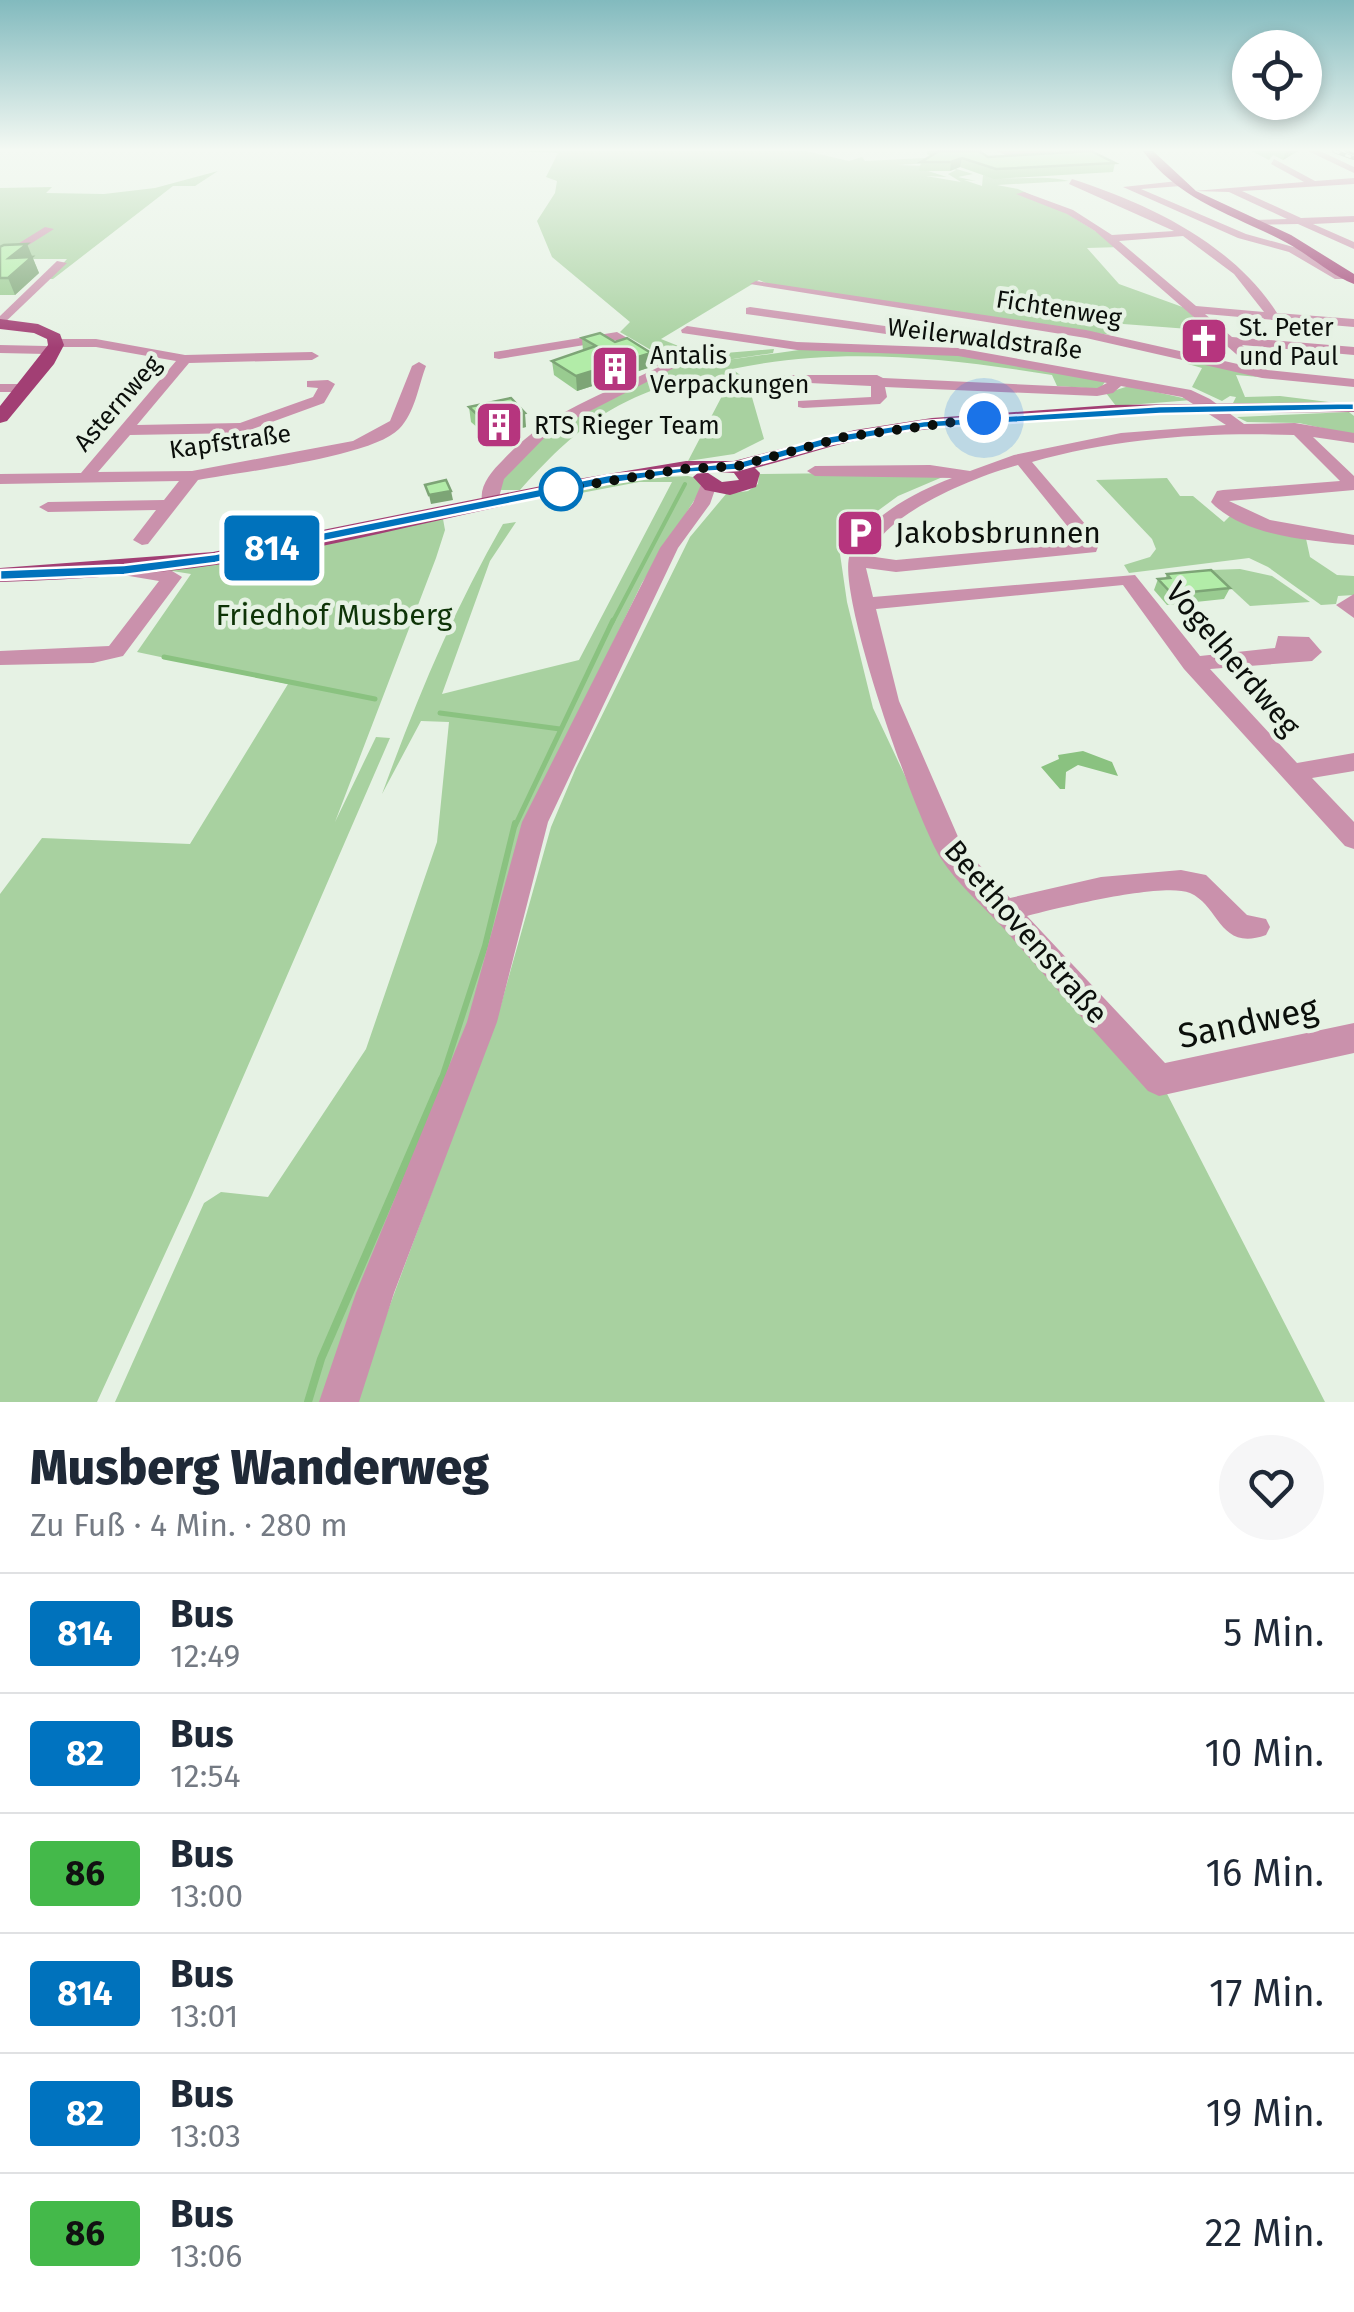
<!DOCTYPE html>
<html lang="de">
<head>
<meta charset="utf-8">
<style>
	body { margin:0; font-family:"Fira Sans",sans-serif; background:#f6f6f7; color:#1f2937; height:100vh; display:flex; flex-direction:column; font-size:38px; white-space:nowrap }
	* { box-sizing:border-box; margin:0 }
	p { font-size:32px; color:#747a83 }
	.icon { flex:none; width:55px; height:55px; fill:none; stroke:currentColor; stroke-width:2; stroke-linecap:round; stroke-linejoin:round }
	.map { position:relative; height:1402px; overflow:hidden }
	.side { display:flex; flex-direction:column; background:#fff; flex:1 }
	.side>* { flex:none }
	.badge { padding:0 20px; border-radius:8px; font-size:35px; line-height:65px }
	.fabs { position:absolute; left:1232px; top:30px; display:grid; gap:20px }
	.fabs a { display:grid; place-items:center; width:90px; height:90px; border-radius:50%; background:#fff; box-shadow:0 5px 15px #0003; font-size:50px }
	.you { position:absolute; width:50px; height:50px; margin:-25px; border:8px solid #fff; border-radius:50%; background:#1a73e8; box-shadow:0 0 0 15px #1a73e833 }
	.map>.badge { position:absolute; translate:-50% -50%; box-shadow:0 0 0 5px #fff }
	.round { display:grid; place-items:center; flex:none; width:105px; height:105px; border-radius:52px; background:#f6f6f7 }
	.overview { display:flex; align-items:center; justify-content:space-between; height:170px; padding:0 30px }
	h1 { font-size:48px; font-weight:800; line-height:75px }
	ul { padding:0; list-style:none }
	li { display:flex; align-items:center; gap:30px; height:120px; padding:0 30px; border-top:2px solid #e0e1e3 }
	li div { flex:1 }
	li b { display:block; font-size:38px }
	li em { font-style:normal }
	li .badge { min-width:110px; font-weight:700; text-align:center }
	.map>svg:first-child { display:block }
</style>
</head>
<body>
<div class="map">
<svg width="1354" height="1402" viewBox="0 0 1354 1402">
	<rect width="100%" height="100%" fill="#e6f2e4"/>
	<g fill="#a8d1a0">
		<path d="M 510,151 L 806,151 L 849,161 L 862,157 L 865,161 L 924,158 L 930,163 L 898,165 L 928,166 L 928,171 L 947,177 L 926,176 L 961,182 L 948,174 L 956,170 L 950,167 L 973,174 L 958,177 L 976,181 L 964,180 L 982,186 L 983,175 C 1011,183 1041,173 1069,181 L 997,185 L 1018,189 L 1055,206 L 1121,247 L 1087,248 L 1119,284 L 1188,309 L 1202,330 L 1110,323 L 1110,335 L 770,285 L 759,280 L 661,339 L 701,355 L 774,349 L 773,353 L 720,361 L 813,348 L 930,350 L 1107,379 L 1100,389 L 1057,386 L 1052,375 C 946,358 839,346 732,369 L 747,380 L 764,439 L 734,454 L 688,461 L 722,396 L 696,376 C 613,399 577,427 520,490 L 489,490 L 540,431 L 675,364 L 620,332 L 630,322 L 552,257 L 537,221 L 555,193 L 557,181 L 546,177 L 558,153 Z"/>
		<polygon points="218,171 195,186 173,186 53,279 49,279 67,259 7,259 0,250 0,188 52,187 46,193 104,194 155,188"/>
		<polygon points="1191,356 1259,377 1236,375 1245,397 1280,396 1345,404 1233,403 1236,397 1230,396 1222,401 1192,387 1202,368 1188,364"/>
		<polygon points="1129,386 1192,400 1116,406 1106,393"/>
		<polygon points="1349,412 1354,416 1354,435 1299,423 1247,422 1237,417"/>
		<polygon points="848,473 945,476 898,496 842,537 840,554 847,602 873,708 948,867 1163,1086 1325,1402 354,1402 500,1008 551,827 576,768 690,537 726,494 748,491 758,484 759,474"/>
		<path d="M 688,476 L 697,478 L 702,488 L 642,583 L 607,655 L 326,1402 L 115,1402 L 204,1203 L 221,1192 L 268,1197 L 366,1049 L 437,842 L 449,722 L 421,721 L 382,794 C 416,701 453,611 503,524 L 516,522 L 490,561 L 442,694 L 579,660 L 672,482 L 639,482 L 544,500 L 542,497 L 642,478 Z"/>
		<polygon points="1167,478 1180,496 1193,496 1224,522 1232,514 1305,534 1310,557 1337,575 1354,576 1354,595 1338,596 1336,604 1321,605 1268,567 1249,558 1129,573 1124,565 1150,557 1156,549 1152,539 1096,480"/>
		<polygon points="443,519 445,530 436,558 335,822 376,737 390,738 192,1195 97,1402 0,1402 0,894 42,838 190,844 288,684 137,652 191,574 166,570"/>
		<polygon points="1240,569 1272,576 1310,602 1250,606 1211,570"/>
	</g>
	<polygon fill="#8ac280" points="1083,751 1112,762 1118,776 1078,765 1066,772 1065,789 1060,789 1041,767 1059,759 1058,755"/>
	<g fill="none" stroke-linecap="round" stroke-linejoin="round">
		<polyline stroke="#8ac280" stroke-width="4" points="612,623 685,484"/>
		<g stroke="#8ac280" stroke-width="5">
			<polyline points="164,657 375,699"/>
			<polyline points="440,713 560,729"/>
			<polyline points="515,826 613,620"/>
		</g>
		<polyline stroke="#8ac280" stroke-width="6" points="441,1081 485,946 515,823"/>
		<polyline stroke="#8ac280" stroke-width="8" points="308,1402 321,1359 442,1079"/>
		<g fill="#ca91ac" fill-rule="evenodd">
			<polygon points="996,151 1058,151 1011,157"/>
			<polygon points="1308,151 1320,151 1354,167 1354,173"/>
			<polygon points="1274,159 1315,181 1354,178 1354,184 1242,191 1301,218 1354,216 1354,222 1313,224 1354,242 1354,249 1298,224 1250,225 1254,220 1287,219 1229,192 1194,191 1304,182 1271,164"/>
			<path d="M 1072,179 C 1149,204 1232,243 1277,313 L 1354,319 L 1354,327 L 1205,314 L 1232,337 L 1354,347 L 1354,355 L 1242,345 L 1267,370 L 1354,379 L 1354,387 L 1262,378 L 1086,338 L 750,284 L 756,281 L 1086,330 L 1251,367 L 1095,231 L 1067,214 L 1016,194 L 1024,192 L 1073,210 L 1112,235 L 1174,231 L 1069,184 ZM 1183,236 L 1234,274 L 1264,312 L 1196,306 L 1119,241 Z"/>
			<polygon points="1178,181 1181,186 1141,189 1246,234 1297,248 1341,274 1354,275 1354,279 1335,279 1289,252 1238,238 1123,187"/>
			<polygon points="45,227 54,229 0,263 0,255"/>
			<polygon points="57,261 67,263 0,327 0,316"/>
			<polygon points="750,307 942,334 948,338 942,342 746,314 746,308"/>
			<path d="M 687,326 L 797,342 L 958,348 L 1191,390 L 1210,399 L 1244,424 L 1295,423 L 1354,433 L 1354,443 L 1313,437 L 1354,476 L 1354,490 L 1229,501 L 1270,520 L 1354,535 L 1354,545 C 1310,541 1243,536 1211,502 L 1217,491 L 1223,490 L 1340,481 L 1294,435 C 1206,432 1117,438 1032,462 L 1097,538 L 1100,542 L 1096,552 L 896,572 L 866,568 L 873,597 L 1135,575 L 1200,656 L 1275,648 L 1278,636 L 1309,637 L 1322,652 L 1312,661 L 1210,669 L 1297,763 L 1354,753 L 1354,771 L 1312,778 L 1354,822 L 1354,849 L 1345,846 L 1184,669 L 1123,585 L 876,609 L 899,701 L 962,846 L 1010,898 L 1101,877 L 1181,870 L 1206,875 L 1247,915 L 1266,919 L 1270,927 L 1266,935 C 1219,952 1220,906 1190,893 C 1163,882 1058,908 1027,916 L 1165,1063 L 1354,1023 L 1354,1053 L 1159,1096 L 1148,1091 C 1100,1038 1053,985 1006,931 C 985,908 957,884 940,857 C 915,816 835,591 850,554 C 865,518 917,491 952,478 L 815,476 L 807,471 L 815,466 L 930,465 L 970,471 L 1014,455 L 1121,433 L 1226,425 L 1182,397 L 1121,386 L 1113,393 L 1097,396 L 885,387 L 887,397 L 880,404 L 803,408 L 798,407 L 798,401 L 871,397 L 871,386 L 789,382 L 784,381 L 784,375 L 877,375 L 883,378 L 1097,388 L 1107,383 L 958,356 L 797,350 L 682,333 L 681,330 ZM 1018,465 L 1081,543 L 896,560 L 868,556 C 887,512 974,477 1018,465 Z"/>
			<path d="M 617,332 L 676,367 L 551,431 L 504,479 L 496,508 L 484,508 C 476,489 490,473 503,460 C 547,412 602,395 659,367 L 615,340 L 499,359 L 494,358 L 494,352 Z"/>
			<path d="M 96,339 L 185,355 L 312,352 L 319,356 L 312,360 L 189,363 L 137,425 L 240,423 L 313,397 L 318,388 L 307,387 L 307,381 L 328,380 L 335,384 L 324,403 L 242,433 L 130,435 L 98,472 L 192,471 L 353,441 L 390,421 L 412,366 L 419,362 L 426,366 C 418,387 415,413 399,429 C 372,457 240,472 198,480 L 148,544 L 142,545 L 133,540 L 156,510 L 48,512 L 39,507 L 48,502 L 164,500 L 179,481 L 0,484 L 0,474 L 81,473 L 176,361 L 96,347 L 56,347 L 49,343 L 56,339 Z"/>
			<polygon points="0,345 46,346 53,350 46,354 0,353"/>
			<polygon points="0,384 24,384 31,388 24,392 0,392"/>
			<polygon points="709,479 717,484 710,504 678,548 548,822 497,1022 394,1293 359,1402 319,1402 356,1293 467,1022 522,822 660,548 693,503 703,480"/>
			<polygon points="124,564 172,571 182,577 123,656 93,663 0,665 0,651 109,646 159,581 117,574 117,566"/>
			<polygon points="1354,594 1354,618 1336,605"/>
		</g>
		<g fill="#a23f74" fill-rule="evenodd">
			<path d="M 1143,151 L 1153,151 L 1196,191 L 1291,235 L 1354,274 L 1354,284 C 1330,275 1310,255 1287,243 C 1235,215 1180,202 1143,151 Z"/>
			<polygon points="0,319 38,324 60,334 64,345 54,364 7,421 0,423 0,406 48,345 47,339 34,333 0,329"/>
			<path d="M 1354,402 L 1354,412 C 1194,413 1032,411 874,437 C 833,444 795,458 755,468 L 760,473 L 756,487 L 730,495 L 705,490 L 693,477 L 699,472 L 686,473 C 545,491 407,531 266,557 C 178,573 89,579 0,582 L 0,568 L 213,552 L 566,481 L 686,461 L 734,461 L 855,430 L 932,418 L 1112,405 ZM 705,471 L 734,473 L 739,480 L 722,482 Z"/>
		</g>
		<polyline stroke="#5f665f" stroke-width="2.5" points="1346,151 1354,154"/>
		<g stroke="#5f665f" stroke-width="4">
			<polyline id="rail" points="1334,151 1354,158"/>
		</g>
		<use href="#rail" stroke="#e6f2e4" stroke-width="2.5" stroke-dasharray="6" stroke-linecap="butt"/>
	</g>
	<g fill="#99cb90">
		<polygon points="927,151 979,151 988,157 1115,163 1113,172 994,179 960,167 950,171 919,171 921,162 930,156 927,154"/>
		<polygon points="1251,151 1298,151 1283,160 1273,155 1269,160"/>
		<polygon points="27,244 39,273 15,295 0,295 0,247"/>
		<polygon points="1186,323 1222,337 1219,346 1199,346 1183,332"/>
		<polygon points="582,338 651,367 577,391 554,375 552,361 583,351"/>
		<polygon points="469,407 526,427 487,436 471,422"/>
		<polygon points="1167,574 1230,588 1224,599 1167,605 1154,590 1158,579 1165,579"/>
	</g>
	<g fill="#7da576">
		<polygon points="1286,151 1298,151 1283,160"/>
		<polygon points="962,158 960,167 950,171 951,162"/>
		<polygon points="27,244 39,273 15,295 8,278 9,258"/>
		<polygon points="651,353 651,367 577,391 576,376"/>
		<polygon points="525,413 526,427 487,436 485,422"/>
		<polygon points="451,491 453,500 431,504 429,495"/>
	</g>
	<g fill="#b2eca8" stroke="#7da576" stroke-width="2.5">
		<polygon points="939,151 979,151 988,157 1091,151 1115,163 996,169 962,158 951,162 921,162"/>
		<polygon points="27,244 9,258 32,257 8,278 0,278 0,247 4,245"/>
		<polygon points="1186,323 1205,323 1222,337 1202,337"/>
		<polygon points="600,333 615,342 627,338 651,353 576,376 552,361 596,346 582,338"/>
		<polygon points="511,398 525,413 485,422 469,407"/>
		<polygon points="446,480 451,491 429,495 425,485"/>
		<polygon points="1211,570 1230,588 1172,594 1158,579 1170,578 1167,574"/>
	</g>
	<linearGradient id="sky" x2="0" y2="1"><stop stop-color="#82babe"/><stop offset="0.43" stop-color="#f4f9f3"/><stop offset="1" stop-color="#f4f9f3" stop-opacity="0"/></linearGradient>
	<rect width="1354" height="348" fill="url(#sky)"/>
	<polygon fill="#0072bc" stroke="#fff" stroke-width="2.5" points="1354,403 1354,410 1160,414 924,428 832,444 738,470 683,473 608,484 215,563 124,575 0,580 0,570 124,565 215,554 608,475 738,462 830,436 924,421 1160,406"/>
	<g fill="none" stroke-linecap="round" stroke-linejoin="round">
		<polyline stroke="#0b0f0b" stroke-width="10" stroke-dasharray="0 18" points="561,489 683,469 738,466 844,437 984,418"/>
	</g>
	<defs>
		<g id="church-square" transform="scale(2.5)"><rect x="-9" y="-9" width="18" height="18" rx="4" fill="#b6357e" stroke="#e6f2e4"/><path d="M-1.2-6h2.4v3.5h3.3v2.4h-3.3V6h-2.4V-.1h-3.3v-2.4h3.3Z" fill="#fff"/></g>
		<g id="building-square" transform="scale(2.5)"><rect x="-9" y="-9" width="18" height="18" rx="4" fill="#b6357e" stroke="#e6f2e4"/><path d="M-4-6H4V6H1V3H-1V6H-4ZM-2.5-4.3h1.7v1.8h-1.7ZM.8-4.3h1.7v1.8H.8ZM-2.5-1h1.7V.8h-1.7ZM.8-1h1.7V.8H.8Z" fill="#fff"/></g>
		<g id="parking-square" transform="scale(2.5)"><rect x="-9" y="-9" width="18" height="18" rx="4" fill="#b6357e" stroke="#e6f2e4"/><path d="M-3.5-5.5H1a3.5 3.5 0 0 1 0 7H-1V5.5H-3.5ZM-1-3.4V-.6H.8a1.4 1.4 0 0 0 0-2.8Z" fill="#fff"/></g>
	</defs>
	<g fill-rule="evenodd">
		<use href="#church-square" x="1204" y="341"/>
		<use href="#building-square" x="615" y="369"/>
		<use href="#building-square" x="499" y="425"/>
		<use href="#parking-square" x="860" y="533"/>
	</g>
	<circle fill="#fff" stroke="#0072bc" stroke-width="5" cx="561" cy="489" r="20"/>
	<g text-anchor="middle" stroke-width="9" stroke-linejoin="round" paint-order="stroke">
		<g font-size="25" fill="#0b0f0b" stroke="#e6f2e4">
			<text transform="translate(1059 308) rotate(9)" y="9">Fichtenweg</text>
			<text transform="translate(985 338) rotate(7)" y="9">Weilerwaldstraße</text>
			<text transform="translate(117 403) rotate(-49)" y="9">Asternweg</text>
			<text transform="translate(230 441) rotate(-8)" y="9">Kapfstraße</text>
		</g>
		<g font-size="25" fill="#0b0f0b" stroke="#e6f2e4" text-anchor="start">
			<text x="1239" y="336">St. Peter<tspan x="1239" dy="29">und Paul</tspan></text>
			<text x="650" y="364">Antalis<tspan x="650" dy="29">Verpackungen</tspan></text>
			<text x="534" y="434">RTS Rieger Team</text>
		</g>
		<g font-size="30" fill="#0b0f0b" stroke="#e6f2e4" text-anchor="start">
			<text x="895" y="543">Jakobsbrunnen</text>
		</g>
		<g font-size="30" fill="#0e3407" stroke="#e6f2e4">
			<text x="334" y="625">Friedhof Musberg</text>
		</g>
		<g font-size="30" fill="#0b0f0b" stroke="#e6f2e4">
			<text transform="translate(1233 659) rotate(50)" y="10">Vogelherdweg</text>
			<text transform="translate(1026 932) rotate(49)" y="10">Beethovenstraße</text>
		</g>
		<g font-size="35" fill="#0b0f0b" stroke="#e6f2e4">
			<text transform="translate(1248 1022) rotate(-12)" y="12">Sandweg</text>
		</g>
	</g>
</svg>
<div class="fabs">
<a><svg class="icon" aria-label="locate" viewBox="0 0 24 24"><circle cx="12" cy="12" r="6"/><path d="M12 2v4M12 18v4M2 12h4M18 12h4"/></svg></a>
</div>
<div class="you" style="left:984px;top:418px"></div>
<b class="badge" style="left:272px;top:548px;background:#0072bc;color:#fff">814</b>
</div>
<section class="side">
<div class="overview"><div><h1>Musberg Wanderweg</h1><p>Zu Fuß · 4 Min. · 280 m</p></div><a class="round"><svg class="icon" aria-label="heart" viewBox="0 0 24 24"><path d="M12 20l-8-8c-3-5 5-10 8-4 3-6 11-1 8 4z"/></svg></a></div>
<ul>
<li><span class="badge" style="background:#0072bc;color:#fff">814</span><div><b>Bus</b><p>12:49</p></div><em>5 Min.</em></li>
<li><span class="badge" style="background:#0073c0;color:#fff">82</span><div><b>Bus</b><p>12:54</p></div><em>10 Min.</em></li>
<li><span class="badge" style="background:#44b94a;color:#111">86</span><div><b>Bus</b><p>13:00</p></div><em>16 Min.</em></li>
<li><span class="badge" style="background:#0072bc;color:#fff">814</span><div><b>Bus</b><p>13:01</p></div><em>17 Min.</em></li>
<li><span class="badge" style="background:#0073c0;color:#fff">82</span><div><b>Bus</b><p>13:03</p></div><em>19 Min.</em></li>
<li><span class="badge" style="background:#44b94a;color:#111">86</span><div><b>Bus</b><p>13:06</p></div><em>22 Min.</em></li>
</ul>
</section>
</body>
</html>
